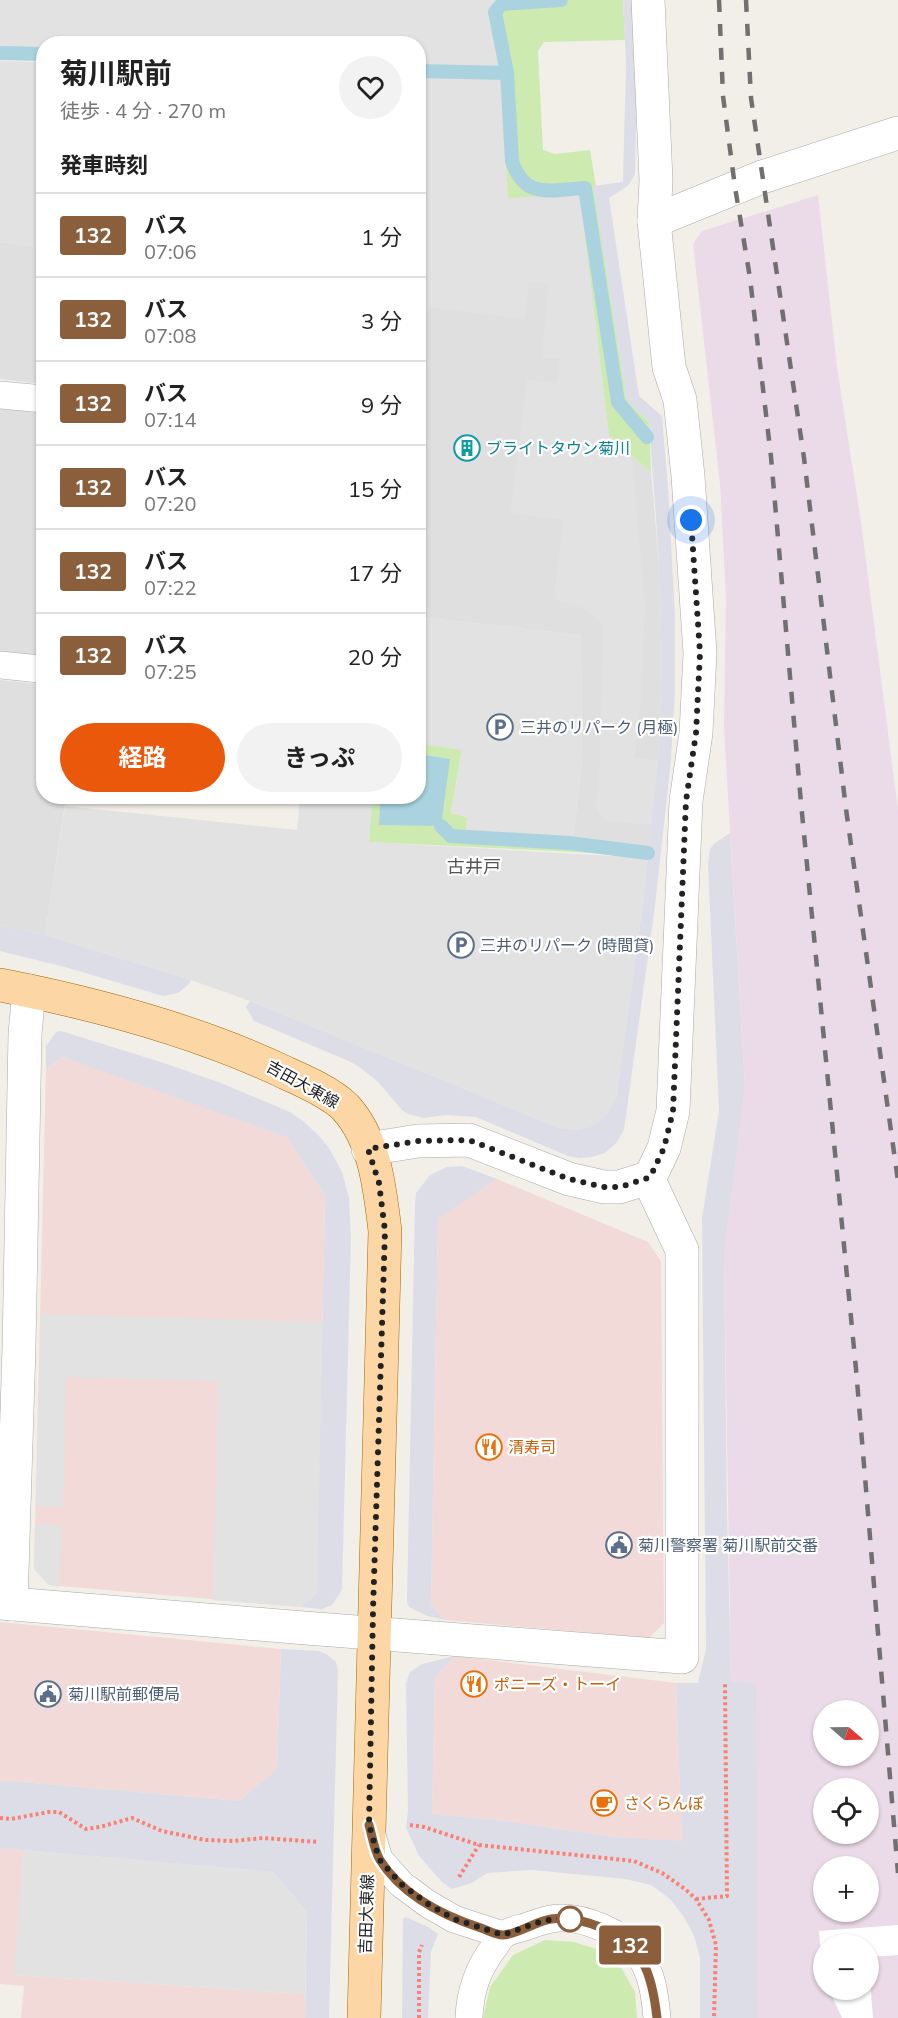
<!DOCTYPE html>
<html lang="ja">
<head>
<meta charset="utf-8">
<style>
	body { margin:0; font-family:Mulish,"Noto Sans JP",sans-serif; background:#f2f2f2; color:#222; height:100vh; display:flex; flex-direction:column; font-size:22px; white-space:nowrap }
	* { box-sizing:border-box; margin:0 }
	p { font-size:20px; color:#767676 }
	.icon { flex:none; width:33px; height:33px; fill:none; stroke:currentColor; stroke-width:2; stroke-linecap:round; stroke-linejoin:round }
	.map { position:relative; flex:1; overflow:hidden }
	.drawer { position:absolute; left:36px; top:36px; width:390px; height:768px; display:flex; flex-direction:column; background:#fff; border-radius:24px; box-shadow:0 2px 4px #0004 }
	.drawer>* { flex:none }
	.badge { padding:0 12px; border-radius:4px; font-size:21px; line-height:39px }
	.needle { width:39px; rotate:110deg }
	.fabs { position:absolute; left:813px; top:1700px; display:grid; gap:12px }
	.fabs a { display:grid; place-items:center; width:66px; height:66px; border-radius:50%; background:#fff; box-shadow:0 2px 4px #0004; font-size:30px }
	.you { position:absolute; width:30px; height:30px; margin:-15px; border:4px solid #fff; border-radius:50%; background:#1a73e8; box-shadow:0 0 0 9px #1a73e833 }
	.map>.badge { position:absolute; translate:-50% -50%; box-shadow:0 0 0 3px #fff }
	h2 { padding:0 24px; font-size:22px; line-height:54px }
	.round { display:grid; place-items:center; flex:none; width:63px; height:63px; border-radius:32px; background:#f2f2f2 }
	.overview { display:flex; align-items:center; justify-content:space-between; height:102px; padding:0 24px }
	h1 { font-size:28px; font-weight:700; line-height:45px }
	.button { display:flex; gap:12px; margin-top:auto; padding:12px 24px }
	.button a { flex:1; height:69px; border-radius:36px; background:#ea580c; color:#fff; font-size:24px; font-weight:700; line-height:69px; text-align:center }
	.button a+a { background:#f2f2f2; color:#222 }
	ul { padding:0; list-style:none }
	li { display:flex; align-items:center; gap:18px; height:84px; padding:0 24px; border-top:2px solid #e0e0e0 }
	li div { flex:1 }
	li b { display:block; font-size:22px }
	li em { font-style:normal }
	li .badge { min-width:66px; font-weight:700; text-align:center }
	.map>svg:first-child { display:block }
</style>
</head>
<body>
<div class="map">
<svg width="898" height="2018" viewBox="0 0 898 2018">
	<rect width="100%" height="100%" fill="#f2efe9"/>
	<g fill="#e0dfdf">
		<polygon points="419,75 500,78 508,198 580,194 609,436 651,472 660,575 662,690 658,760 649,848 573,837 582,763 581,635 419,617"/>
		<polygon points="0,242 43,248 43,384 0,379"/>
		<polygon points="0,408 43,412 44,653 40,655 0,651"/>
		<polygon points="0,680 39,684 43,681 44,796 66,797 45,935 0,925"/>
	</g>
	<g fill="#f2dad9">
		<polygon points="63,1057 97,1067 288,1137 325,1196 317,1593 301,1607 49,1585 34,1569 46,1069"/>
		<polygon points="497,1179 648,1242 661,1261 664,1623 649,1638 445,1620 431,1605 438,1219"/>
		<polygon points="0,1622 281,1649 277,1769 239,1801 0,1780"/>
		<polygon points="455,1656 676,1683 682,1842 615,1837 497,1820 432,1814 435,1677"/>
		<polygon points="0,1848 23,1850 15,1975 305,1994 305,2018 21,2018 24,1986 0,1984"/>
	</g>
	<path fill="#ebdbe8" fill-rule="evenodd" d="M 818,195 L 837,367 L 861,522 L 898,810 L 898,2018 L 758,2018 L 755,1683 L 731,1683 L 724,1254 L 745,1086 L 724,728 L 726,598 L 720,484 L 693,244 L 702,231 ZM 824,1710 L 868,1710 L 868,1755 L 824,1755 ZM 824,1788 L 868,1788 L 868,1833 L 824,1833 ZM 824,1866 L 868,1866 L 868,1911 L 824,1911 ZM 824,1944 L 868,1944 L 868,1989 L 824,1989 Z"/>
	<g fill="#cdebb0">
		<polygon points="499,0 623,0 625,40 544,42 538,51 543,150 555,154 590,150 596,186 594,186 627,401 649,422 651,472 609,436 580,195 508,199 500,69 489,10"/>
		<polygon points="419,744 462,749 451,813 467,817 466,831 573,837 649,848 648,858 596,853 368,842 372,797 380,797 379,825 441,825 449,759 419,754"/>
		<polygon points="545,1940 574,1942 603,1951 622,1969 635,1992 637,2018 483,2018 490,1987 513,1955"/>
	</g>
	<g fill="#e2e2e2">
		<polygon points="0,0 499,0 489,10 500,69 419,66 418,44 44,44 43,50 0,48"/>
		<polygon points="0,61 43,62 43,248 0,242"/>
		<polygon points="419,75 500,78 508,198 580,194 609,436 632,455 645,607 641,696 635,758 658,760 651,825 606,821 599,814 596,807 599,781 603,624 585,609 556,600 555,588 563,520 510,513 527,379 557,383 560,359 541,358 549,284 529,282 525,319 419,306"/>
		<polygon points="419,617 581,635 582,763 573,837 466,831 467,817 451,813 462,750 419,744"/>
		<polygon points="300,797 373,797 369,842 648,858 643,904 616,1099 608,1115 592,1126 579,1130 559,1128 250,1001 191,980 45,935 65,806 297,830"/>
		<polygon points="41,1314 324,1322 317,1593 301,1607 213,1600 218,1381 66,1377 63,1507 36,1506"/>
		<polygon points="35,1524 62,1526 59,1587 49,1585 34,1569"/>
		<polygon points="23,1850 273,1872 307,1912 305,1994 14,1975"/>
	</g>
	<g fill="#dddde8">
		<polygon points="623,0 635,0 637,76 635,174 628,186 609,198 639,396 662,416 668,487 675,617 675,689 671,760 655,906 624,1130 616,1143 605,1153 592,1157 579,1158 568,1156 476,1117 446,1115 424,1118 408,1114 402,1110 377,1081 362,1069 351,1062 254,1021 246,1007 250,1001 559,1128 578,1130 592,1126 607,1115 616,1099 643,904 658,760 662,690 660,575 649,422 627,401 593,186 623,182 626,64"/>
		<polygon points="730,833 745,1086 724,1254 727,1510 731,1682 756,1683 758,2018 700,2018 700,1958 694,1936 684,1917 670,1899 651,1885 625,1879 532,1870 487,1873 472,1883 452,1889 442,1882 419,1856 406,1828 408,1811 406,1683 410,1672 422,1664 455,1656 435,1677 432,1814 497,1820 615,1837 682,1841 676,1683 698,1683 706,1649 702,1218 719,1111 708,864 710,849 715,843"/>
		<polygon points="0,925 45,935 191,980 189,984 178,993 163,996 65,967 0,951"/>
		<polygon points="61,1031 164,1063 221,1083 290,1112 303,1121 318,1135 329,1148 342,1172 349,1198 351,1237 342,1590 332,1605 322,1609 301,1607 317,1593 325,1196 287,1137 63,1057 46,1069 46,1046 56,1032"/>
		<polygon points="462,1166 497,1179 438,1219 431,1605 445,1620 427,1616 409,1607 407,1602 415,1204 416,1193 430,1175 447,1167"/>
		<polygon points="281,1649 319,1651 328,1655 336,1662 338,1670 329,2018 305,2018 307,1912 273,1872 0,1848 0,1780 239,1801 277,1769"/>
		<polygon points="406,1917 428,1927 438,1934 431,1952 428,2018 402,2018 403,1919"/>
	</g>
	<polygon fill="#aad3df" points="419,754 450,759 441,826 379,825 380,797 418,796"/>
	<g fill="#fff">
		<polygon points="898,1925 898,1955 869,1957 868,1944 824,1944 823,1979 819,1931"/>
		<polygon points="869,1967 873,2018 842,2018 829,1989 868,1989"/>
	</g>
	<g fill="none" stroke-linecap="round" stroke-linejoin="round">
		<g stroke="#aad3df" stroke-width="14">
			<path d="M 561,0 L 502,4 L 495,12 L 507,73 L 512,161 C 525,200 550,190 585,188 L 618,402 L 647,437"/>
			<polyline points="0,53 44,54"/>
			<polyline points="418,71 507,73"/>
			<polyline points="441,826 451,836 569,843 648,853"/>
		</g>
		<g stroke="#a9a9a9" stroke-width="28">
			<g id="lane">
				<polyline points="0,395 44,399"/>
				<polyline points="0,665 40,669 44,667"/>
				<polyline points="371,1832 379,1859 401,1884 428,1904 454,1919 503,1935"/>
				<path d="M 469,2018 C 470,1990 478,1968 495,1946 C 497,1943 500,1937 503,1935 C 508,1931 518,1929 525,1927 C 536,1923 548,1918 560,1918 C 585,1917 622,1933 638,1953 C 652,1972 655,1995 657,2018"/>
			</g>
		</g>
		<g stroke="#a9a9a9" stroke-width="34">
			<g id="street">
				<polyline points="654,221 762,177 898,133"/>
				<polyline points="368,1149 418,1141 469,1140 569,1179 604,1187 619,1187 648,1178 653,1171 664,1148 673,1111 686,801 696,733 700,653 688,476 680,400 669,367 654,221 656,180 648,0"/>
				<path d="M 0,1603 C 227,1623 455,1639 682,1657 L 682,1250 L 648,1178"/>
				<polyline points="11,1604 19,1347 25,1034 29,991"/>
			</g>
		</g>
		<g stroke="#a06b00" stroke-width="34">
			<path id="primary" d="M 0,985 C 97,1004 196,1030 286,1073 C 304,1081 331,1093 345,1107 C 375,1139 380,1189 385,1231 L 364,2018"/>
		</g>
		<g stroke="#fa8072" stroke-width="4" stroke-dasharray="3 3" stroke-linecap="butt">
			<polyline points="0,1818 11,1819 49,1812 59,1812 86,1829 100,1827 132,1818 162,1831 205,1840 233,1841 263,1838 319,1842"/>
			<polyline points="410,1825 424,1827 479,1845 634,1861 662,1873 685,1889 696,1899 709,1920 716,1945 714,2018"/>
			<polyline points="459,1877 479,1845"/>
			<polyline points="696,1899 727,1896 725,1683"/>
			<polyline points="419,2018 419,1952 422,1945"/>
		</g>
		<use href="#lane" stroke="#fff" stroke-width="27"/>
		<use href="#street" stroke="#fff" stroke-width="33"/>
		<use href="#primary" stroke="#fcd6a4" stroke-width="33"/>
		<g stroke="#707070" stroke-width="4.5" stroke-dasharray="12 12" stroke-linecap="butt">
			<polyline points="719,0 723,96 735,187 750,278 771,457 801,803 856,1369 898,1873"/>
			<polyline points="746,0 751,98 804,458 846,809 898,1181"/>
		</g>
	</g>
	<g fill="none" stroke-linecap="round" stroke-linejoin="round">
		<g stroke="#fff" stroke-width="14">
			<path id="line" d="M 369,1825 C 372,1835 374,1850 380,1860 C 402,1895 444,1916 481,1928 C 487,1930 496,1935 503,1935 C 515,1935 537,1921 551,1919 C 568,1916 585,1921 600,1927 C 644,1947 652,1973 657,2018"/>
		</g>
		<use href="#line" stroke="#8b5e3c" stroke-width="9"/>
		<polyline stroke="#222" stroke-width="6" stroke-dasharray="0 10.8" points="570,1919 562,1918 542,1921 503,1935 454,1919 428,1904 401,1884 379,1859 369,1825 373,1610 385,1231 379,1183 368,1149 418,1141 469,1140 569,1179 604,1187 620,1187 648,1178 653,1171 664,1148 673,1111 686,801 696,733 700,653 691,520"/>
	</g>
	<defs>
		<g id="building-ring" transform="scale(1.35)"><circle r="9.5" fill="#fff" stroke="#0f9aa8" stroke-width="1.5"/><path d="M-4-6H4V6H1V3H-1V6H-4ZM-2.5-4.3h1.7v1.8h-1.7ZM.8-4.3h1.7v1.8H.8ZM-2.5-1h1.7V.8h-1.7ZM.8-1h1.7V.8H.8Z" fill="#0f9aa8"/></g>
		<g id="parking-ring" transform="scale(1.35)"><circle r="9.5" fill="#fff" stroke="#5c6f8a" stroke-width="1.5"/><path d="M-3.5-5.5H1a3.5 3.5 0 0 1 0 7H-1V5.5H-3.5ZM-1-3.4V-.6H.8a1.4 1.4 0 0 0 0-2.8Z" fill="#5c6f8a"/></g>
		<g id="restaurant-ring" transform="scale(1.35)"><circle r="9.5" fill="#fff" stroke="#e8710a" stroke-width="1.5"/><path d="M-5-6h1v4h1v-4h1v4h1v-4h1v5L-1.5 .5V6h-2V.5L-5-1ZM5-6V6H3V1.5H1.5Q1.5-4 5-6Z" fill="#e8710a"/></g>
		<g id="civic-ring" transform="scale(1.35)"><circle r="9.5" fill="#fff" stroke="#5c6f8a" stroke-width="1.5"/><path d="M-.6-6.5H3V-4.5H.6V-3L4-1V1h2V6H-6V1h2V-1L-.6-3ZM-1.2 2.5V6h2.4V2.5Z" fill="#5c6f8a"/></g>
		<g id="cafe-ring" transform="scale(1.35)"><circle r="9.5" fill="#fff" stroke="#e8710a" stroke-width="1.5"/><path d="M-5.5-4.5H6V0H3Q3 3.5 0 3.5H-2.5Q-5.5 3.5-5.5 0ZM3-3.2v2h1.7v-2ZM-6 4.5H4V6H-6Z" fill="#e8710a"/></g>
	</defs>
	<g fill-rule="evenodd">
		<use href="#building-ring" x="467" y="448"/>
		<use href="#parking-ring" x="500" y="727"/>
		<use href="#parking-ring" x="461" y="945"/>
		<use href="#restaurant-ring" x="489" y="1447"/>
		<use href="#civic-ring" x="619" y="1545"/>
		<use href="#restaurant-ring" x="474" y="1684"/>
		<use href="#civic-ring" x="48" y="1694"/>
		<use href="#cafe-ring" x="604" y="1803"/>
	</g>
	<circle fill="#fff" stroke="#8b5e3c" stroke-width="3" cx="570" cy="1919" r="12"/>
	<g text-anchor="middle" stroke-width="4.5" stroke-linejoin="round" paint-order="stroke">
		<g font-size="16" fill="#0d838f" stroke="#fff" text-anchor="start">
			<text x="486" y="454">ブライトタウン菊川</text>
		</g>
		<g font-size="16" fill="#4e5e75" stroke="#fff" text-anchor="start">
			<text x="520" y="733">三井のリパーク (月極)</text>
			<text x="480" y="951">三井のリパーク (時間貸)</text>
			<text x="638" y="1551">菊川警察署 菊川駅前交番</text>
			<text x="68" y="1700">菊川駅前郵便局</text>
		</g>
		<g font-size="16" fill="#222" stroke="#fff">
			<text transform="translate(303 1084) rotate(29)" y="6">吉田大東線</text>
			<text transform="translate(366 1914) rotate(-88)" y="6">吉田大東線</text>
		</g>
		<g font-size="16" fill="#c56008" stroke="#fff" text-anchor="start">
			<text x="508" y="1453">清寿司</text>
			<text x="494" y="1690">ポニーズ・トーイ</text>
			<text x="624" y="1809">さくらんぼ</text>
		</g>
		<g font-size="18" fill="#555" stroke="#fff">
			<text x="474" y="873">古井戸</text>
		</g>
	</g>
</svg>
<div class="fabs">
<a><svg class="needle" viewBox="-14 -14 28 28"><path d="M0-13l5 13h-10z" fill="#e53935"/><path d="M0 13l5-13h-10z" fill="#767676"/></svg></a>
<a><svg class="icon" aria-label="locate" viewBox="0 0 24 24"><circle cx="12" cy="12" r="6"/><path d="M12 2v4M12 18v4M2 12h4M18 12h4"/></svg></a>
<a>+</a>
<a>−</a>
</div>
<div class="you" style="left:691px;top:520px"></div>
<b class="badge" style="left:630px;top:1945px;background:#8b5e3c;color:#fff">132</b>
<section class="drawer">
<div class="overview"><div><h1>菊川駅前</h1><p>徒歩 · 4 分 · 270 m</p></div><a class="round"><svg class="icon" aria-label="heart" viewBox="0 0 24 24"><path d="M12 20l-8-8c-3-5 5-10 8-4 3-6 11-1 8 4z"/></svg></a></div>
<h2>発車時刻</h2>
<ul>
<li><span class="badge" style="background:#8b5e3c;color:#fff">132</span><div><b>バス</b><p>07:06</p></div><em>1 分</em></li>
<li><span class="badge" style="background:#8b5e3c;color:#fff">132</span><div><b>バス</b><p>07:08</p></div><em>3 分</em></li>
<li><span class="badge" style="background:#8b5e3c;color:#fff">132</span><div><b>バス</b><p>07:14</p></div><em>9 分</em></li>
<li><span class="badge" style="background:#8b5e3c;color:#fff">132</span><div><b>バス</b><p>07:20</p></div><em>15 分</em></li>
<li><span class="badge" style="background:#8b5e3c;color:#fff">132</span><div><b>バス</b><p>07:22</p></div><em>17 分</em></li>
<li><span class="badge" style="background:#8b5e3c;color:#fff">132</span><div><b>バス</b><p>07:25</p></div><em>20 分</em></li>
</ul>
<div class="button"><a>経路</a><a>きっぷ</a></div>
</section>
</div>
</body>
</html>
